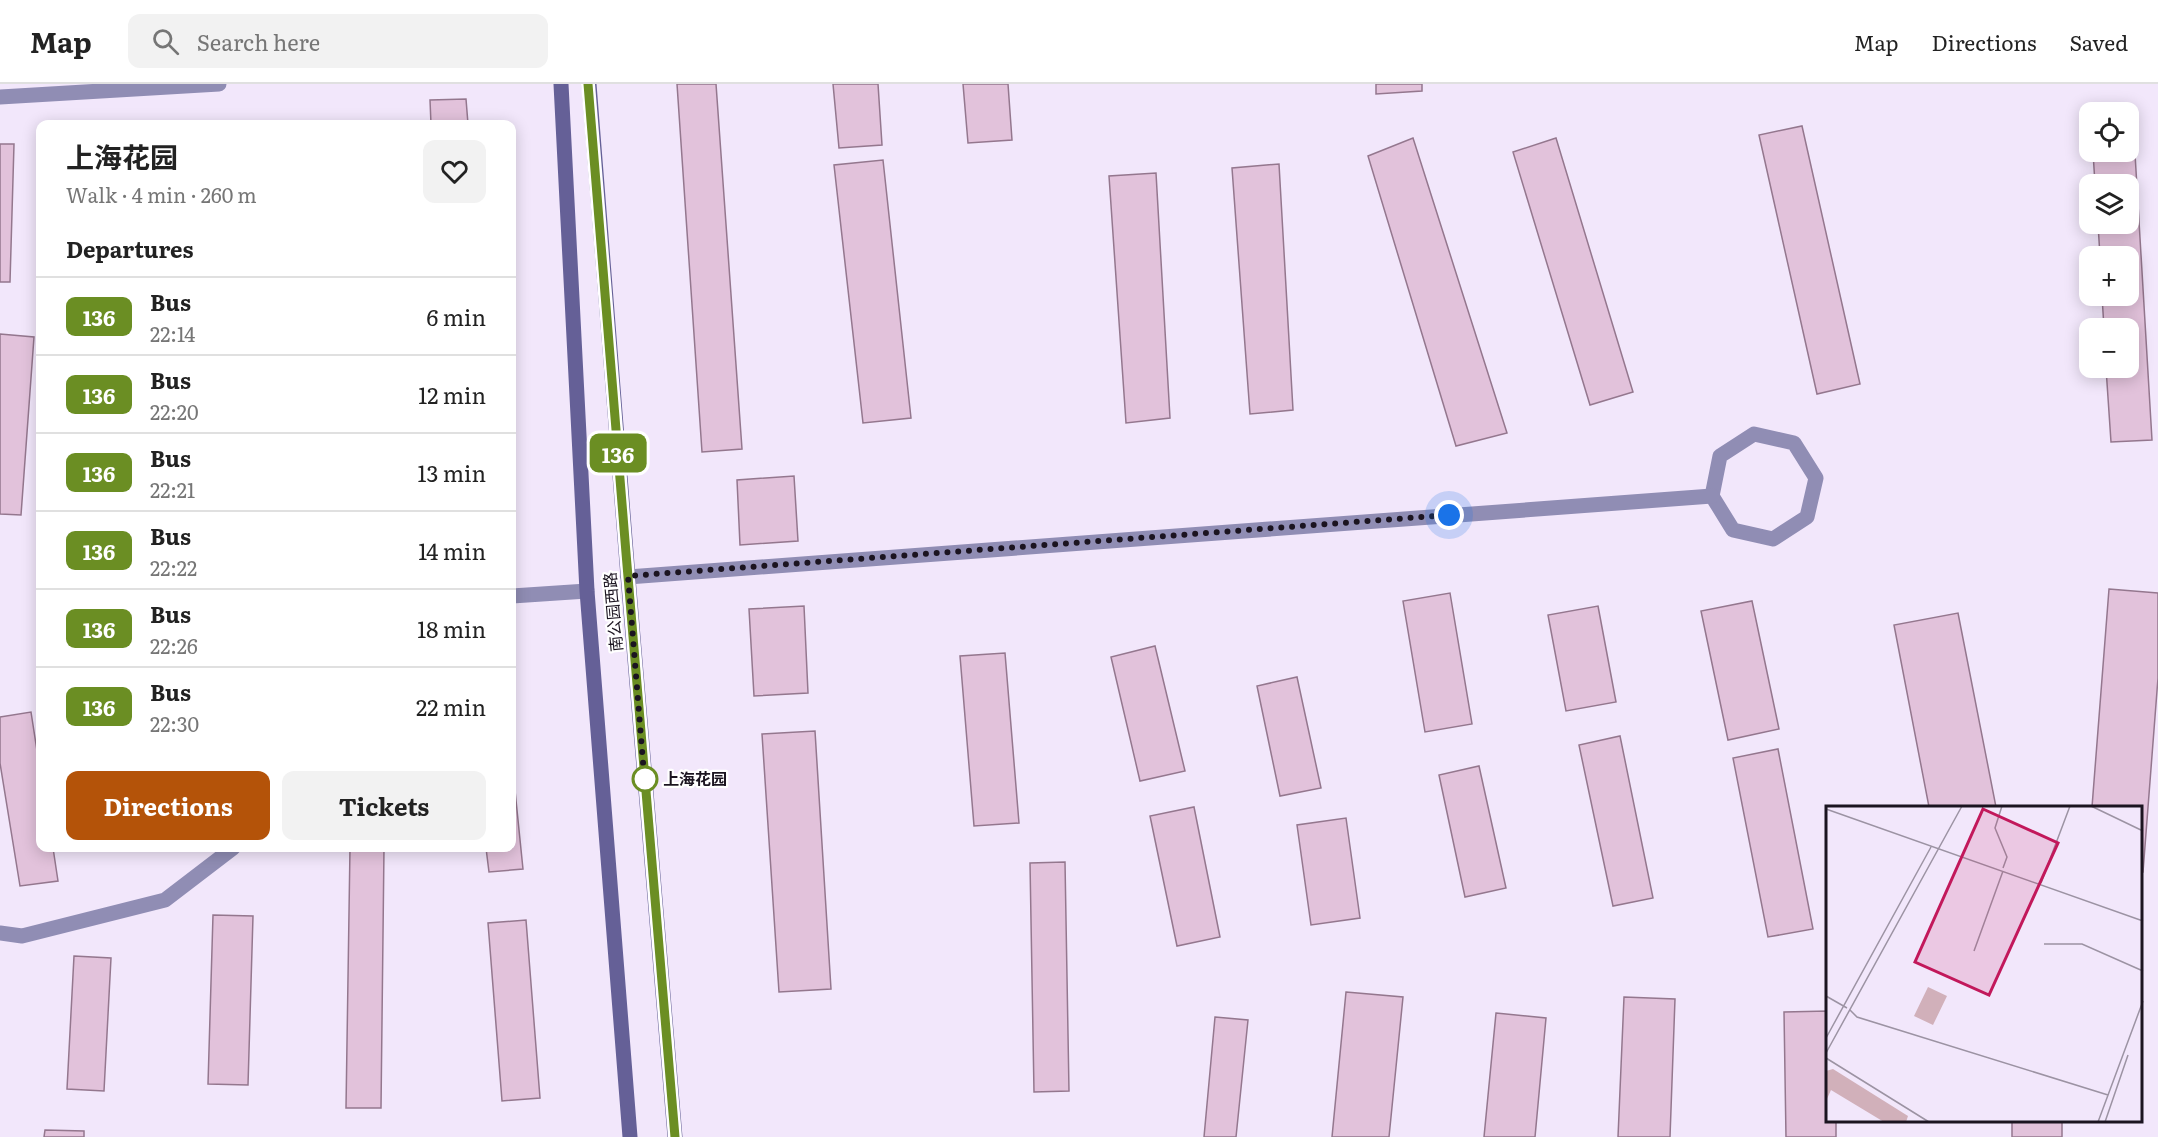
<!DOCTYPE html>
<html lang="en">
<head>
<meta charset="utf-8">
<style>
	body { margin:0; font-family:Literata,"Noto Sans SC",serif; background:#f2f2f2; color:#222; height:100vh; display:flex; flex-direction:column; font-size:22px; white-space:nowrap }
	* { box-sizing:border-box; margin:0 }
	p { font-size:20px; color:#767676 }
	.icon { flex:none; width:33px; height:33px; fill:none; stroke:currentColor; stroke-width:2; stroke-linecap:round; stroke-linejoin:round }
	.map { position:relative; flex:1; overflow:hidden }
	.drawer { position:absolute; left:36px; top:36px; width:480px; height:732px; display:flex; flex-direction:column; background:#fff; border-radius:12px; box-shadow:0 3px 15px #0003 }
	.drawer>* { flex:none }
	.badge { padding:0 12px; border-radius:9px; font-size:21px; line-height:39px }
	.buttons { position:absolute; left:2079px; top:18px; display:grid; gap:12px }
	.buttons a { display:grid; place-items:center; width:60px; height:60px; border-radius:12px; background:#fff; box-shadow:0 3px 15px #0003; font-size:30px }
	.you { position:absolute; width:30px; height:30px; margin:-15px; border:4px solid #fff; border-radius:50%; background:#1a73e8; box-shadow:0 0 0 9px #1a73e833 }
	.map>.badge { position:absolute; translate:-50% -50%; box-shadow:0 0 0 3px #fff }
	h2 { padding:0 30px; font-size:22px; line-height:54px }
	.round { display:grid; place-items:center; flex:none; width:63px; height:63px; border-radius:12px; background:#f2f2f2 }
	.overview { display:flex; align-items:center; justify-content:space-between; height:102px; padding:0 30px }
	h1 { font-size:28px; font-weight:700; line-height:45px }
	.button { display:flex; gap:12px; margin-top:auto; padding:12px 30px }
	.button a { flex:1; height:69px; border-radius:12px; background:#b45309; color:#fff; font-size:24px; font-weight:700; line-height:69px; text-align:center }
	.button a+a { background:#f2f2f2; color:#222 }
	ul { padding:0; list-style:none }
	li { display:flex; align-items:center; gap:18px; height:78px; padding:0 30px; border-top:2px solid #e0e0e0 }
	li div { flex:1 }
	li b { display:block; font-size:22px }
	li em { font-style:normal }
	li .badge { min-width:66px; font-weight:700; text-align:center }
	header { display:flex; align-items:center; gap:36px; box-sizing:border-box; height:84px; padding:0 30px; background:#fff; border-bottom:2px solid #e0e0e0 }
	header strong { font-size:28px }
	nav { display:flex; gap:33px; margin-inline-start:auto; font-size:21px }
	.search { width:420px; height:54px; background:#f2f2f2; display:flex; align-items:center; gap:15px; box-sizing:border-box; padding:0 21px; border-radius:12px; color:#767676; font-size:22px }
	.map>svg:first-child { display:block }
</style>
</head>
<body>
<header>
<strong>Map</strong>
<div class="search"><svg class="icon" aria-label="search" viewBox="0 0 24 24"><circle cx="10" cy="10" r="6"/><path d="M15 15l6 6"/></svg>Search here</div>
<nav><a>Map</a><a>Directions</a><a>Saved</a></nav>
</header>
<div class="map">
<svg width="2158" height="1053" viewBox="0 0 2158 1053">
	<rect width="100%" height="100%" fill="#f2e7fb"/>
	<g fill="#e2c2db" stroke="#94778e" stroke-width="1.5">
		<polygon points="677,0 716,0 742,365 702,368"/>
		<polygon points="833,0 878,0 882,61 839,64"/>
		<polygon points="963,0 1008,0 1012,56 968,59"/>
		<polygon points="1376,0 1422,0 1422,7 1376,10"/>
		<polygon points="466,15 468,40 431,40 430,16"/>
		<polygon points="2128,36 2133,36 2152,356 2111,358 2106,284 2128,284 2128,244 2104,244 2102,212 2128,212 2128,172 2100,172 2098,140 2128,140 2128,100 2095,100 2093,68 2128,68"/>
		<polygon points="1802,42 1860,300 1817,310 1759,51"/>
		<polygon points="1413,54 1507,349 1456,362 1368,72"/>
		<polygon points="1556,54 1633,308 1590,321 1513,68"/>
		<polygon points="0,60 14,60 10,198 0,198"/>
		<polygon points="883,76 911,334 863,339 834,81"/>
		<polygon points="1279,80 1293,326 1250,330 1232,84"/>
		<polygon points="1156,89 1170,334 1126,339 1109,92"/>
		<polygon points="0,250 34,253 21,431 0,430"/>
		<polygon points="794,392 798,457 740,461 737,396"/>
		<polygon points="2109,505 2158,509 2158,594 2143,788 2142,788 2142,723 2092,723"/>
		<polygon points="1450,509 1472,640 1425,648 1403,517"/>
		<polygon points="1752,517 1779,645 1728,656 1701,527"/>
		<polygon points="804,522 808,609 754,612 749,525"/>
		<polygon points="1598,522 1616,618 1566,627 1548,531"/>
		<polygon points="1958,529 1996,723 1929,723 1894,541"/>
		<polygon points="1155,562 1185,687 1140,697 1111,573"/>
		<polygon points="1005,569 1019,739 974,742 960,572"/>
		<polygon points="1297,593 1321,704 1280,712 1257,602"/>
		<polygon points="31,628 40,686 40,764 53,764 58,797 20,802 0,679 0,633"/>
		<polygon points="815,647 831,905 779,908 762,650"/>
		<polygon points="1620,652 1653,814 1613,822 1579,661"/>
		<polygon points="1778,665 1813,845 1768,853 1733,674"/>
		<polygon points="512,677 523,785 489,788 486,764 512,764"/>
		<polygon points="1479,682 1506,804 1465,813 1439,691"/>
		<polygon points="1194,723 1220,853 1177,862 1150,732"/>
		<polygon points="1346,734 1360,834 1311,841 1297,741"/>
		<polygon points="350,764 384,764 381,1024 346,1024"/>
		<polygon points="1065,778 1069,1007 1034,1008 1030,779"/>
		<polygon points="213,831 253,832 248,1001 208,1000"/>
		<polygon points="526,836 540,1014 502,1017 488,839"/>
		<polygon points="74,872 111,874 104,1007 67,1005"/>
		<polygon points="1346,908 1403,913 1389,1053 1332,1053"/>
		<polygon points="1624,913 1675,915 1670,1053 1618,1053"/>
		<polygon points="1828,927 1828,1036 1836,1036 1836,1053 1786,1053 1784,928"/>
		<polygon points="1496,929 1546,934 1535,1053 1484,1053"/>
		<polygon points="1215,933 1248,936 1236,1053 1204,1053"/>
		<rect x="2012" y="1036" width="50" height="17"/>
		<polygon points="45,1046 84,1047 84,1053 44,1053"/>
	</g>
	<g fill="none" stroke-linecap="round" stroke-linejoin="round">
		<g stroke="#908db4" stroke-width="15">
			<polygon points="1754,350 1794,359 1816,394 1807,433 1773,455 1733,446 1712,412 1720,372"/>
			<polyline points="628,493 1712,412"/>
			<polyline points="512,512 587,507"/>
			<polyline points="0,849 22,852 165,816 233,764"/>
		</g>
		<polyline stroke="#908db4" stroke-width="15" points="0,13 219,0"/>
		<g stroke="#656097" stroke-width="15">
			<polyline points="561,0 587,507 630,1053"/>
			<polyline points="589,0 628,493 675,1053"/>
		</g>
	</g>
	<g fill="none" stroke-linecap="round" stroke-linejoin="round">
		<g stroke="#fff" stroke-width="14">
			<polyline id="line" points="588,0 626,469 675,1053"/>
		</g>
		<use href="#line" stroke="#6b8e23" stroke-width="9"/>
		<polyline stroke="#1b1420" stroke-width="6" stroke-dasharray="0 10.8" points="645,695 645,703 628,492 1449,431"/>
	</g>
	<circle fill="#fff" stroke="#6b8e23" stroke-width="3" cx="645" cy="695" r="12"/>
	<g text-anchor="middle" stroke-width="4.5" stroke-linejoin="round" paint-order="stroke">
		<g font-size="16" fill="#1b1420" stroke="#fff">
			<text transform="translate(613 528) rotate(-95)" y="6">南公园西路</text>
		</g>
		<g font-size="16" font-weight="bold" fill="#1b1420" stroke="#fff" text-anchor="start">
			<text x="663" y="701">上海花园</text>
		</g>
	</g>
	<g transform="translate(1826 722)">
		<rect width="316" height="316" fill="#f2e7fb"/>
		<path d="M 102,181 L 121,190 L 107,219 L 88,210 ZM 7,263 L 82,310 L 80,316 L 58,316 L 5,284 L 0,295 L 0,265 Z" fill="#d1b0ba"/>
		<path fill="none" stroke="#9c93a3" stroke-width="1.5" d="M 176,0 L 169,22 L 181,51 L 177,62M 265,0 L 317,25M 0,3 L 317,115M 215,77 L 244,0M 218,138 L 256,138 L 317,165M 148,145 L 177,65M 0,190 L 21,202M 24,204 L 31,211 L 282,289M 0,232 L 105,41M 0,247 L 136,0M 0,252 L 103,316M 272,316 L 317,195M 279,316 L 302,249"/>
		<path fill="#c2185b" fill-opacity="0.15" stroke="#c2185b" stroke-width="3" d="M 157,3 L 232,37 L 163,189 L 89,156 Z"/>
		<rect width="316" height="316" fill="none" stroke="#1b1420" stroke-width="3"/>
	</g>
</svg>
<div class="buttons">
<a><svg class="icon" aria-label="locate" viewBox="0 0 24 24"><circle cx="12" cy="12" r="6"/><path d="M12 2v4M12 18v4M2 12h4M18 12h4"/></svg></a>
<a><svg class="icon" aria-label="layers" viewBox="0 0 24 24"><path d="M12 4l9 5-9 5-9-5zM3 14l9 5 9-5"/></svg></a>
<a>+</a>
<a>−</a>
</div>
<div class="you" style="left:1449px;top:431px"></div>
<b class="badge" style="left:618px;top:369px;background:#6b8e23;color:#fff">136</b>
<section class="drawer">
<div class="overview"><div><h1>上海花园</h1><p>Walk · 4 min · 260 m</p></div><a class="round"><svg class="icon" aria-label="heart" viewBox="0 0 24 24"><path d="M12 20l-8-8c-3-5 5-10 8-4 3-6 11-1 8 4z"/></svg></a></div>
<h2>Departures</h2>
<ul>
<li><span class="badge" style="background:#6b8e23;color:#fff">136</span><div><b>Bus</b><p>22:14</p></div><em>6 min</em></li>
<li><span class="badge" style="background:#6b8e23;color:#fff">136</span><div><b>Bus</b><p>22:20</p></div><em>12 min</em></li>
<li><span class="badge" style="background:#6b8e23;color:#fff">136</span><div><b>Bus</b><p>22:21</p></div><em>13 min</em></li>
<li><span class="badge" style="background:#6b8e23;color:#fff">136</span><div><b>Bus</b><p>22:22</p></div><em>14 min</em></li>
<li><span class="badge" style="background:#6b8e23;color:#fff">136</span><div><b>Bus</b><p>22:26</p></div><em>18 min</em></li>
<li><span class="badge" style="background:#6b8e23;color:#fff">136</span><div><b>Bus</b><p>22:30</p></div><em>22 min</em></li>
</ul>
<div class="button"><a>Directions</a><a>Tickets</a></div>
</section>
</div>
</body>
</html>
